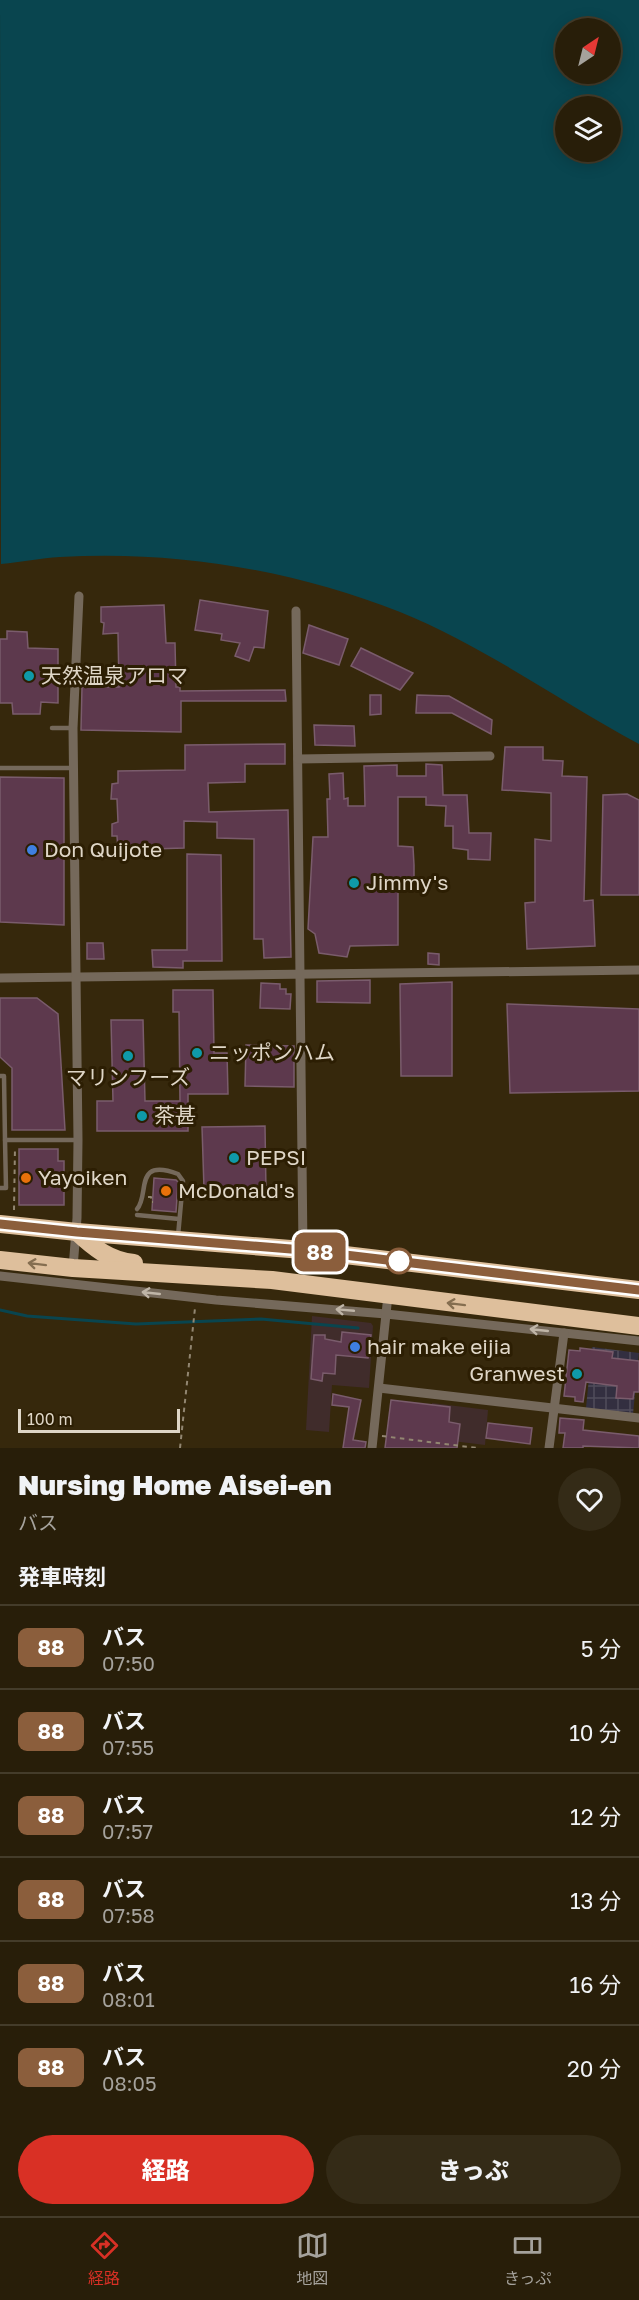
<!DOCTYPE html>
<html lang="ja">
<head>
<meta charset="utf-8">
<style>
	body { margin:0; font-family:"Golos Text","Noto Sans JP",sans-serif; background:#342b17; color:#f1f3f6; height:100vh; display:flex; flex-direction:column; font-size:22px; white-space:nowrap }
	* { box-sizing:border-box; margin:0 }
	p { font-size:20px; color:#a5a29c }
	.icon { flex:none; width:33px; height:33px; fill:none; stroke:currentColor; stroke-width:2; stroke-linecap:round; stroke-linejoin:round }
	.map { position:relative; height:1448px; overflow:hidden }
	.drawer { display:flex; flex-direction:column; background:#281e09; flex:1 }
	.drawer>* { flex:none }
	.badge { padding:0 12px; border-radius:9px; font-size:21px; line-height:39px }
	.needle { width:39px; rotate:35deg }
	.buttons { position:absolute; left:555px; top:18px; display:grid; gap:12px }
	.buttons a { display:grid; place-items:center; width:66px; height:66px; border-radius:50%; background:#281e09; box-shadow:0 3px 15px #0003,0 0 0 2px #443c2a; font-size:30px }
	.scale { position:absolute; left:18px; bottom:15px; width:162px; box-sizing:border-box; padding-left:6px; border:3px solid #dfd6c7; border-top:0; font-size:16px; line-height:21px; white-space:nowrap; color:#dfd6c7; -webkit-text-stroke:4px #2c1e03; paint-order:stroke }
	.map>.badge { position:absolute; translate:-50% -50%; box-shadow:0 0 0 3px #fff }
	h2 { padding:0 18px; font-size:22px; line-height:54px }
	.round { display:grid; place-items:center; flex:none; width:63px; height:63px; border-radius:32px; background:#342b17 }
	.head { display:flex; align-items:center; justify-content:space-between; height:102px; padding:0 18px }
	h1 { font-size:28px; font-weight:800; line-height:45px }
	.action { display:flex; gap:12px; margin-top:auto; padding:12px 18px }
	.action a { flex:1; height:69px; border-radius:36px; background:#d93025; color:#fff; font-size:24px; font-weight:800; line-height:69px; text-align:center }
	.action a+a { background:#342b17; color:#f1f3f6 }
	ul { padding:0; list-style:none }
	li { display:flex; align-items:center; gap:18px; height:84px; padding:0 18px; border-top:2px solid #443c2a }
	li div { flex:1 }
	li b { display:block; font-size:22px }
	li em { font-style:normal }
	li .badge { min-width:66px; font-weight:700; text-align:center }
	.tabs { display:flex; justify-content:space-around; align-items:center; height:84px; border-top:2px solid #443c2a; background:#281e09; font-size:16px; color:#a5a29c }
	.tabs a { display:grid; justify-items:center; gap:3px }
	.tabs .active { color:#d93025 }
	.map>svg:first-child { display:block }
</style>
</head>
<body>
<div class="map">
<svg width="639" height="1448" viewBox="0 0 639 1448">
	<defs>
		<pattern id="industrial-grid" width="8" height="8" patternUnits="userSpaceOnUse" patternTransform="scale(1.5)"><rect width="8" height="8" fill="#332f40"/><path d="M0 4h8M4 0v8" fill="none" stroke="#504c5a"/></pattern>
	</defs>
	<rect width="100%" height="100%" fill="#36280c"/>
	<g fill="#402c2b">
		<polygon points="312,1316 371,1323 373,1326 369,1388 332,1385 329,1432 306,1430"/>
		<polygon points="432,1403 488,1410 485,1445 428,1438"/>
	</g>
	<polygon fill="url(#industrial-grid)" points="592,1347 639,1353 633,1414 586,1408"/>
	<path fill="#09454f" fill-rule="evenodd" d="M 0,0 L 639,0 L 639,744 C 559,701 484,646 400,612 C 293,570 175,550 60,557 C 41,558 21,562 1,564 ZM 566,28 L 610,28 L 610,74 L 566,74 ZM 566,106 L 610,106 L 610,152 L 566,152 Z"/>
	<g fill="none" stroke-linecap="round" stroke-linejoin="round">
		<polyline stroke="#09454f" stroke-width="3" points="0,1310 27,1316 136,1324 261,1319 358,1328"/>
	</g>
	<g fill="#5d394d" stroke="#7a5c6c" stroke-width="1.5">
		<polygon points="200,600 268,611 264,648 254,647 249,661 235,656 240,643 221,640 222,634 195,630"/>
		<polygon points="164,605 166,643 175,643 176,687 180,687 180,691 285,690 286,701 181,701 181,732 81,730 82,687 119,687 118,633 103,634 104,623 101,622 101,607"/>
		<polygon points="309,625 348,639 339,665 303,653"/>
		<polygon points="7,631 27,632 28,648 58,649 58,703 41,702 40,714 13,714 12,703 0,703 0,639 7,639"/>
		<polygon points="361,648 413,673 400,690 351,666"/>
		<polygon points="370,695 381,695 381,714 370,715"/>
		<polygon points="417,695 449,696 492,720 491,734 452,713 416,713"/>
		<polygon points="314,725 354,726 355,746 315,745"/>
		<polygon points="285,744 285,764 245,764 245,782 208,783 209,812 288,810 291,957 264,958 263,939 254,939 254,839 217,838 217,822 184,821 184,848 118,850 117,836 112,836 112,824 118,822 117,799 111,799 112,784 118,783 118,771 185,770 185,745"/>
		<polygon points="505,747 543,747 543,760 563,761 562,776 587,777 584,901 593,900 595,946 527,949 525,903 535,902 535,839 551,841 551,793 502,790"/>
		<polygon points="426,764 442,765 443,795 467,795 469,833 491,833 490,860 468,859 468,850 453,848 453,826 445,826 446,806 426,805 426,797 398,797 398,846 413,847 414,865 414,885 398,885 398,945 350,946 347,957 319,953 315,934 308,929 313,837 328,837 327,799 330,799 329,774 343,773 344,799 348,798 348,806 365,806 364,766 397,765 397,776 426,776"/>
		<polygon points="0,777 64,778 64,925 0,922"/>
		<polygon points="627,794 639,800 639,895 601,895 603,795"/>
		<polygon points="187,854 221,855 222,961 183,961 183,968 153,967 152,950 187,950"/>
		<polygon points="87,943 103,943 104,959 87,959"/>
		<polygon points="428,953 439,954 439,965 428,964"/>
		<polygon points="370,980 370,1003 317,1002 317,981"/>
		<polygon points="452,982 452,1076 401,1076 400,984"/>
		<polygon points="261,983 280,984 280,989 286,989 286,994 291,994 290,1009 260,1008"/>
		<polygon points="173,990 213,990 214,1053 227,1053 228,1094 188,1094 188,1131 97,1131 97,1101 113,1101 111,1020 143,1020 145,1101 180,1101 179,1012 173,1012"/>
		<polygon points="0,998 37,998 58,1014 65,1130 12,1130 12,1068 0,1057"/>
		<polygon points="507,1004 639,1009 639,1091 510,1093"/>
		<polygon points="246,1045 294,1046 294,1087 245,1086"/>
		<polygon points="265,1126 266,1191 233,1192 233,1188 204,1189 202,1127"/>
		<polygon points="19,1149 58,1149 58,1161 64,1161 64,1205 19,1205"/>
		<polygon points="154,1178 176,1180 178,1182 176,1212 152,1210"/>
		<polygon points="342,1332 371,1335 368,1358 336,1355 335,1374 323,1373 322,1381 311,1379 314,1335 325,1335 325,1339 341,1342"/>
		<polygon points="580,1348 613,1352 612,1358 639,1361 639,1392 634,1392 633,1399 616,1398 617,1386 586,1382 583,1402 575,1401 575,1397 564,1396 569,1350 580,1351"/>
		<polygon points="333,1394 361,1400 353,1440 366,1442 365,1448 343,1448 349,1407 332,1405"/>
		<polygon points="391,1400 450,1407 449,1422 460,1424 457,1448 385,1448"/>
		<polygon points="560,1418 584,1420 583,1430 639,1436 639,1448 583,1446 583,1448 563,1448 565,1433 559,1433"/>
		<polygon points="488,1423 532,1428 530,1444 486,1438"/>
	</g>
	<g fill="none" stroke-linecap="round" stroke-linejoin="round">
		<g stroke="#928671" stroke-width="2" stroke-dasharray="4.5 4.5" stroke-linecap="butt">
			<polyline points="148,1197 151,1197 151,1202 153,1202"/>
			<polyline points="14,1210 15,1147"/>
			<polyline points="382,1436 477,1448"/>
			<polyline points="180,1448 195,1308"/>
		</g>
		<g stroke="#75695b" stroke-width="4.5">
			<polyline points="52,728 73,728"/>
			<polyline points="0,768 73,768"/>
			<polyline points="0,1076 4,1076 5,1140"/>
			<polyline points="0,1188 6,1188 5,1140 77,1140"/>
			<path d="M 137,1209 C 150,1195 133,1157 178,1174 L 183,1181 L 178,1236"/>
			<polyline points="137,1215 179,1219"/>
		</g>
		<g stroke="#75695b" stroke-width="9">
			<polyline points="296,611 303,1250"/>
			<polyline points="298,759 490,756"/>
			<polyline points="0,978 639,970"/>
			<polyline points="73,1268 77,1218 78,1140 73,728 79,596"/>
			<polyline points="0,1276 216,1300 386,1314 639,1341"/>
			<polyline points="379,1388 639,1418"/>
			<polyline points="372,1448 388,1295"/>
			<polyline points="549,1448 564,1333"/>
		</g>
		<g stroke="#debf9c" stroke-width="18">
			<polyline points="0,1224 77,1232 303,1250 639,1290"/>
			<path d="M 77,1232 C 94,1248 110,1261 134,1263"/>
			<polyline points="0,1260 73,1268 272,1280 639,1326"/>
		</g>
	</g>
	<defs><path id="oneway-shaft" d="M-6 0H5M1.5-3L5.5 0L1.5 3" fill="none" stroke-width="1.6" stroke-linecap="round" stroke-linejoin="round" transform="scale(1.5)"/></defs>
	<g stroke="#856e50">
		<use href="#oneway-shaft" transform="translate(37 1264) rotate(-173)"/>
		<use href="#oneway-shaft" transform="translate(456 1304) rotate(-173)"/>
	</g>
	<g stroke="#bfb5a7">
		<use href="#oneway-shaft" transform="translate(151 1293) rotate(-174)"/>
		<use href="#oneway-shaft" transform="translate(345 1310) rotate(-175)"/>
		<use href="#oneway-shaft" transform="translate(539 1330) rotate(-174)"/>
	</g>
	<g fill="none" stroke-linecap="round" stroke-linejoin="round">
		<g stroke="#fff" stroke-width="14">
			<polyline id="line" points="0,1224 77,1232 303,1250 639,1290"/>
		</g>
		<use href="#line" stroke="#8b5e3c" stroke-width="9"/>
	</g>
	<g fill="#0f9aa8" stroke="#2c1e03" stroke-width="2">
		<circle cx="29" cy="676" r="6"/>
		<circle cx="354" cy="883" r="6"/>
		<circle cx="197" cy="1053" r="6"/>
		<circle cx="128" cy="1056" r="6"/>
		<circle cx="142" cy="1116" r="6"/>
		<circle cx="234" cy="1158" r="6"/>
		<circle cx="577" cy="1374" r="6"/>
	</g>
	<g fill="#3f7fe0" stroke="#2c1e03" stroke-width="2">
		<circle cx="32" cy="850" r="6"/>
		<circle cx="355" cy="1347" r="6"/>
	</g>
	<g fill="#e8710a" stroke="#2c1e03" stroke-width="2">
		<circle cx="26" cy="1178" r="6"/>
		<circle cx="166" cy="1191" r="6"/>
	</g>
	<circle fill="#fff" stroke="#8b5e3c" stroke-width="3" cx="399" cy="1261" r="12"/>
	<g text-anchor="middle" stroke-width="6" stroke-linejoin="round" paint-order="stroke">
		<g font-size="21" fill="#dfd6c7" stroke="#2c1e03" text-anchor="start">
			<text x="41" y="683">天然温泉アロマ</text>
			<text x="44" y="857">Don Quijote</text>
			<text x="366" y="890">Jimmy's</text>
			<text x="209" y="1060">ニッポンハム</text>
			<text x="128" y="1085" text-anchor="middle">マリンフーズ</text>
			<text x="154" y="1123">茶甚</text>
			<text x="246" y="1165">PEPSI</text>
			<text x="38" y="1185">Yayoiken</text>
			<text x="178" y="1198">McDonald's</text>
			<text x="367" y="1354">hair make eijia</text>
			<text x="565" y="1381" text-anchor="end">Granwest</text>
		</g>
	</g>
</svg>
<div class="buttons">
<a><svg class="needle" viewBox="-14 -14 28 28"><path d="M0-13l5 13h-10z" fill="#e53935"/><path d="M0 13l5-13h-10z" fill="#a5a29c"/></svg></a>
<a><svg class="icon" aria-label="layers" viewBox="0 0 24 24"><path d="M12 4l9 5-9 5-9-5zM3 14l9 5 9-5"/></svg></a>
</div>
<div class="scale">100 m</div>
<b class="badge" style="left:320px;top:1252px;background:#8b5e3c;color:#fff">88</b>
</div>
<section class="drawer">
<div class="head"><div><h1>Nursing Home Aisei-en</h1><p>バス</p></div><a class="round"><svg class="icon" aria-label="heart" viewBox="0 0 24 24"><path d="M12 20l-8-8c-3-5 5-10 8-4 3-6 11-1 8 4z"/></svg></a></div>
<h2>発車時刻</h2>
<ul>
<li><span class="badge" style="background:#8b5e3c;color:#fff">88</span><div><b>バス</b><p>07:50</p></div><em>5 分</em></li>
<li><span class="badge" style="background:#8b5e3c;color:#fff">88</span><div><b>バス</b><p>07:55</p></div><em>10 分</em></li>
<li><span class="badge" style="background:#8b5e3c;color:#fff">88</span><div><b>バス</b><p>07:57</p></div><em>12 分</em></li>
<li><span class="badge" style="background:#8b5e3c;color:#fff">88</span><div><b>バス</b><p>07:58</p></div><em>13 分</em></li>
<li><span class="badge" style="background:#8b5e3c;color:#fff">88</span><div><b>バス</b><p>08:01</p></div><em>16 分</em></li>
<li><span class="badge" style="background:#8b5e3c;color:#fff">88</span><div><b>バス</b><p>08:05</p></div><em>20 分</em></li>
</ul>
<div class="action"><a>経路</a><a>きっぷ</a></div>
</section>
<nav class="tabs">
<a class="active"><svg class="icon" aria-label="directions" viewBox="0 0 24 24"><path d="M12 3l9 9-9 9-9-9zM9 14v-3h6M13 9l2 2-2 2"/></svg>経路</a>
<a><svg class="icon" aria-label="map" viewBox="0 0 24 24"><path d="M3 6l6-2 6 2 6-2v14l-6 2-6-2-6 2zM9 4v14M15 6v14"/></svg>地図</a>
<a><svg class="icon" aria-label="tickets" viewBox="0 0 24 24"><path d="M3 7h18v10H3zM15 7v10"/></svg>きっぷ</a>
</nav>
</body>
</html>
